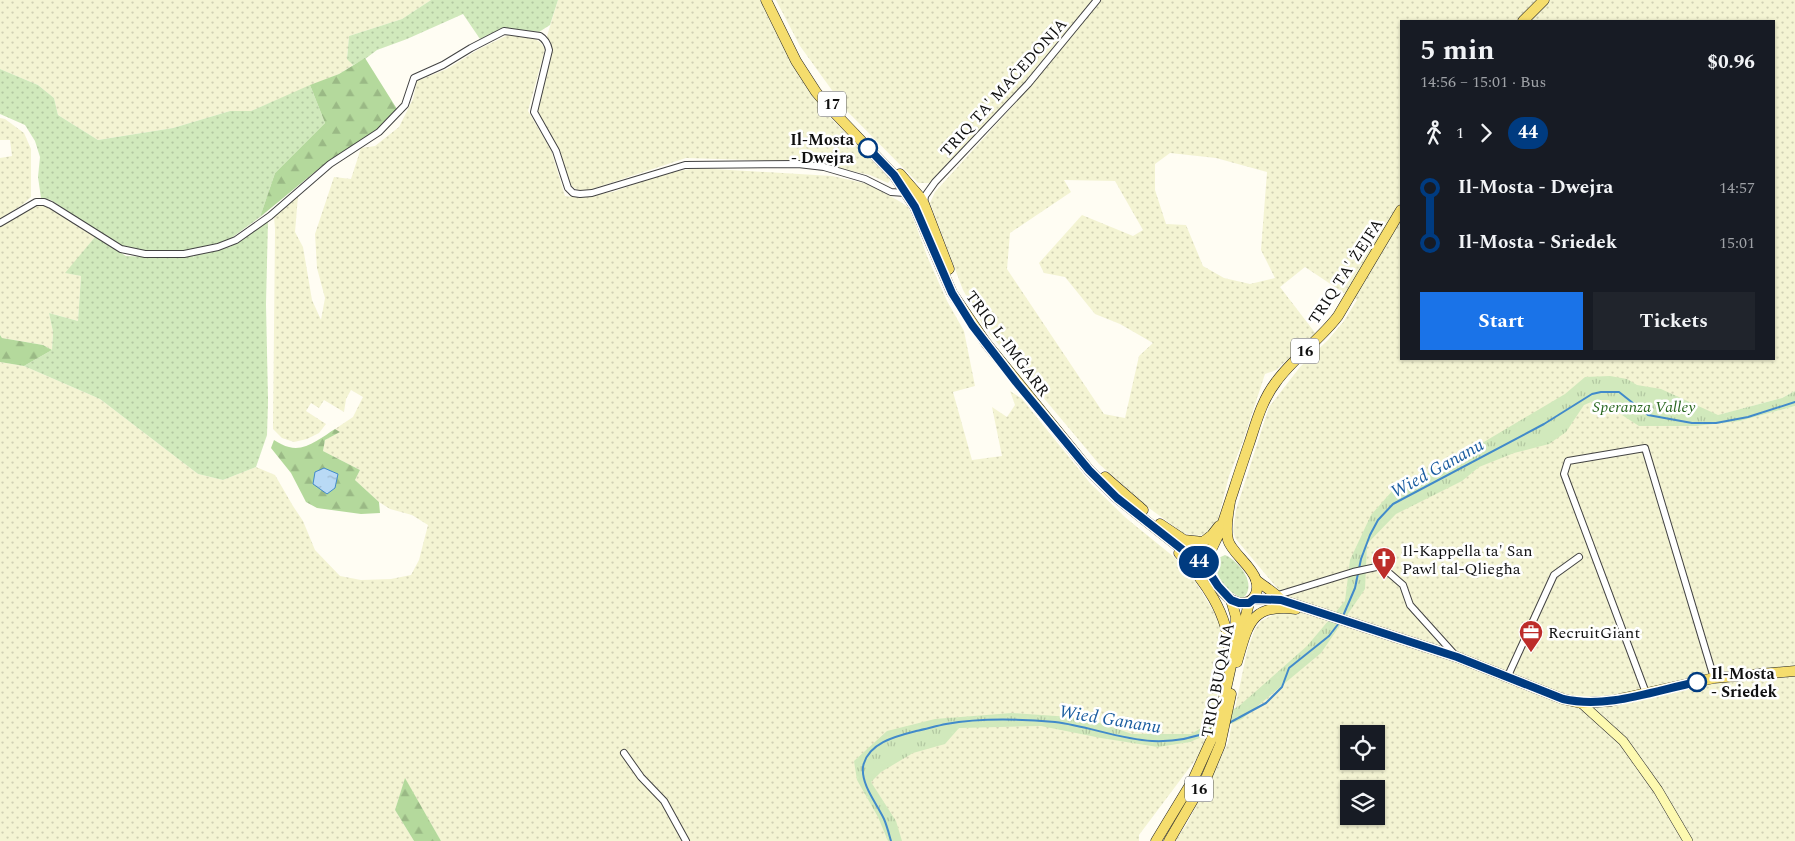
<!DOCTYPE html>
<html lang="en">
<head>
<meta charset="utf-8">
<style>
	body { margin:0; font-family:Spectral,serif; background:#20242c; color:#f1f3f6; height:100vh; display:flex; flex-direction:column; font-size:19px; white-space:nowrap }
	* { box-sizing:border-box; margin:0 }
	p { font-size:16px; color:#9ea1a6 }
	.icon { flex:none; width:28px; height:28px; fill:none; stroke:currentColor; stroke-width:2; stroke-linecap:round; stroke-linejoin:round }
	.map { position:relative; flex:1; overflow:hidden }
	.sheet { position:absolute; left:1400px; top:20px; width:375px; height:340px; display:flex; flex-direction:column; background:#171b24; border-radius:0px; box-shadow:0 1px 4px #0004 }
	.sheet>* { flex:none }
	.badge { padding:0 10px; border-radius:16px; font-size:18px; line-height:32px }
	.fabs { position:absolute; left:1340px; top:725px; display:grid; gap:10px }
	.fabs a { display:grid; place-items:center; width:45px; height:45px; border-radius:0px; background:#171b24; box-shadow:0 1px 4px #0004; font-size:25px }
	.map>.badge { position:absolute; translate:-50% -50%; box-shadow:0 0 0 2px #fff }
	.legs { display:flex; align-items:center; gap:8px; height:55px; padding:0 20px; font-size:16px }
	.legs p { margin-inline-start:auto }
	.overview { display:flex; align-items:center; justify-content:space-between; height:85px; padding:0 20px }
	h1 { font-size:28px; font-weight:700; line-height:38px }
	.action { display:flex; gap:10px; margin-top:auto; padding:10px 20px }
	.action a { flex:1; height:58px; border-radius:0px; background:#1a73e8; color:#fff; font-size:20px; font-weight:700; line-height:58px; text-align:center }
	.action a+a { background:#20242c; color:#f1f3f6 }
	ul { padding:0 20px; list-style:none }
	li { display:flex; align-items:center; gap:18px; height:55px; font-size:19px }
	li i { display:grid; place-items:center; width:8px; height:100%; margin:0 6px; background:currentColor }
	li i::after { content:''; width:12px; height:12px; margin:-6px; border:4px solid; border-radius:50%; background:#171b24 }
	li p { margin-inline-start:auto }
	li:first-child i { background:linear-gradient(#0000 50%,currentColor 0) }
	li:last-child i { background:linear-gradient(currentColor 50%,#0000 0) }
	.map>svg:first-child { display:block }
</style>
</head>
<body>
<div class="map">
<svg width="1795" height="841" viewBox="0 0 1795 841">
	<defs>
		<pattern id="farmland-dots" width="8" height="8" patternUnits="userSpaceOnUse" patternTransform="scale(1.25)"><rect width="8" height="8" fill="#f4f4d3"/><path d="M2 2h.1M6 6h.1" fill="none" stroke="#d0d0b4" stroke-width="1.8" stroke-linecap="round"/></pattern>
		<pattern id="grass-dots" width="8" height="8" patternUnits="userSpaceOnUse" patternTransform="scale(1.25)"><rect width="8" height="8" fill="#d1e9bc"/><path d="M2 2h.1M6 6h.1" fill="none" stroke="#b2c7a1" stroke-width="1.8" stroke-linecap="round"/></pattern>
		<pattern id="forest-firs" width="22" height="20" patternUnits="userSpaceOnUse" patternTransform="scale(1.25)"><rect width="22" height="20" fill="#b4d99c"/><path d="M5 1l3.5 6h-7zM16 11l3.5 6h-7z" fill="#9ab985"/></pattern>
		<pattern id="park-tufts" width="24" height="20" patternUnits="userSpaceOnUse" patternTransform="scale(1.25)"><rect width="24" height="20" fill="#d1e9bc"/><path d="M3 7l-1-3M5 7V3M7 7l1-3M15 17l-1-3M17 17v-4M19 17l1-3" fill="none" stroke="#b2c7a1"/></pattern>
		<pattern id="water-ripples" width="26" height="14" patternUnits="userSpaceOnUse" patternTransform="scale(1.25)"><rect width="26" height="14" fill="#b9daf5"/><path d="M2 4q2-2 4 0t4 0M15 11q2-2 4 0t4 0" fill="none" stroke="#9ebad1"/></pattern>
	</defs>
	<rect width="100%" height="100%" fill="#fffdf3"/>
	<g fill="url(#farmland-dots)" fill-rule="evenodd">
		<polygon points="0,0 431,0 402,19 349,36 347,58 353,65 339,74 251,111 230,111 173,128 98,140 58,115 54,98 38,85 0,69"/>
		<polygon points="558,0 760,0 793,63 824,111 891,179 888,183 870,175 809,162 686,158 589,190 580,191 574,188 568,183 536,110 551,49 547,36"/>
		<path d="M 776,0 L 1795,0 L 1795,391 L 1782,398 L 1719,415 L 1740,421 L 1795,406 L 1795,841 L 1175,841 L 1188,822 L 1228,743 L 1247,651 L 1255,629 L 1261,621 L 1275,614 L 1278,589 L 1235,538 L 1233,530 L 1236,510 L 1269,407 L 1300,367 L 1328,340 L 1344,321 L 1357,300 L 1347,295 L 1305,267 L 1280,287 L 1316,334 L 1276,370 L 1265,374 L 1243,441 L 1229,476 L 1217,523 L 1210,531 L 1203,535 L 1197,536 L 1183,533 L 1149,508 L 1099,464 L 984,327 L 963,290 L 930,203 L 935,192 L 1030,87 L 1027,83 L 937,180 L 930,183 L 918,183 L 847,111 L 800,46 ZM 1401,21 L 1774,21 L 1774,359 L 1401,359 ZM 1170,153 L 1216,158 L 1267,172 L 1261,250 L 1275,278 L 1250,284 L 1224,278 L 1203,266 L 1186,225 L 1166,224 L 1155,190 L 1155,164 ZM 1064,180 L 1115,181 L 1143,230 L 1133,236 L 1082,215 L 1039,263 L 1044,273 L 1065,277 L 1095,314 L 1120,324 L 1153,343 L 1139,356 L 1125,418 L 1104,414 L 1007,269 L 1010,233 L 1071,192 ZM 1349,734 L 1376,734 L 1376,761 L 1349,761 ZM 1349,789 L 1376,789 L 1376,816 L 1349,816 Z"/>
		<polygon points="508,35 531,37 540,42 545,49 528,111 551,150 565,196 574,197 613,192 665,173 697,168 832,176 868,184 899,201 908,207 915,223 927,256 947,301 964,331 975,386 953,392 972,460 1002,456 992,407 1007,417 1015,405 1010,391 1022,399 1090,483 1126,518 1174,557 1191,575 1221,623 1223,650 1216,701 1202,751 1139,835 1139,841 441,841 405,779 395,810 414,841 0,841 0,362 24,366 100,399 198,474 223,480 256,467 275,475 293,506 303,521 315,550 340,576 361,580 391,579 411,575 419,560 428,525 412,515 390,509 379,502 355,480 360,470 323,451 325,440 339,432 335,429 353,417 363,397 351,390 346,399 344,412 324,400 319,408 311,403 306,411 326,424 319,433 307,439 294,442 282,438 273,429 275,229 274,216 298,196 295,232 303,247 312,300 321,320 325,298 317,268 315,234 334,177 351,179 361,148 375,146 399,127 413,99 417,81 447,69 479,49"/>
		<polygon points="0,118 5,119 24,133 31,149 31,197 22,205 0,219 0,158 12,156 10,140 0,140"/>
		<polygon points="37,204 51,207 77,226 95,237 66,273 81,276 78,321 49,313 53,332 52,350 43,345 2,338 0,335 0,225"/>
	</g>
	<g fill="url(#grass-dots)">
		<polygon points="431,0 558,0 550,25 539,32 503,28 480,39 463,14 407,39 377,50 365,59 353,65 347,59 349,36 402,19"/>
		<polygon points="0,69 38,85 54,98 58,115 98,140 173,128 230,111 251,111 310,85 325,123 275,173 260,217 230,239 200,250 175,253 143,252 121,248 51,200 41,198 38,177 40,157 35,141 25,125 0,114"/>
		<polygon points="268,220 266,304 268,401 267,435 256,467 223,480 198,474 100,399 24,366 52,350 53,332 49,313 78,321 81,276 65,273 95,237 126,256 172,258 194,255 193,258 195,255 230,247"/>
		<path d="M 1225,555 C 1239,561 1258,585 1243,598 C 1229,595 1212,574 1216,559 Z"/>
	</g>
	<g fill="url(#forest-firs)">
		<polygon points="365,58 397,109 378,133 322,166 260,217 275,173 325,123 310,85 339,74"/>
		<polygon points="0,335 2,338 43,345 52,350 24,366 0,362"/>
		<path d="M 335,429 L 340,432 L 325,440 L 323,451 L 360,470 L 355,480 L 379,502 L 380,513 L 361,514 L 317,508 L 306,502 L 291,473 L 271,448 L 274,440 C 279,443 284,446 289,447 C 305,452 322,437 335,429 Z"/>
		<polygon points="405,778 441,841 414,841 395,810"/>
	</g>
	<polygon fill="url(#park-tufts)" points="1610,376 1627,379 1637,385 1661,389 1718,415 1782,398 1795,391 1795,406 1740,421 1696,426 1639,426 1622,415 1609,400 1596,400 1584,405 1566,432 1549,444 1514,453 1479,467 1462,481 1396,514 1367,544 1365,589 1321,653 1242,719 1190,742 1158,747 1101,738 1041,726 959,728 945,744 913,753 881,772 871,782 896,821 902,841 888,841 878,817 857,780 854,761 887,731 935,719 1012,713 1085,718 1132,734 1191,734 1239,706 1307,646 1345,601 1350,560 1371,515 1401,481 1435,471 1565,394 1585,377"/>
	<polygon fill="url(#water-ripples)" stroke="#418aca" points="324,468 338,474 335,488 327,494 313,484 315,472"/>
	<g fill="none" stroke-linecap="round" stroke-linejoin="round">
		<g stroke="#418aca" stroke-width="2">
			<polyline points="1343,616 1355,588 1361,559 1370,535 1378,520 1393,504 1544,424 1592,394 1601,392 1619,392 1648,415 1692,423 1716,423 1748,417 1795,402"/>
			<polyline points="1229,723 1266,703 1282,687 1289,668 1329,636 1339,623"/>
			<path d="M 891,841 C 889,834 887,826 884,819 C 877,804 861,785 863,767 C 867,743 896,736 916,731 C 926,729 936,726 946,724 C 979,718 1021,719 1055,722 C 1088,726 1119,739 1152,741 C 1174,742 1191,739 1211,731"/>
		</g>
		<g stroke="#434343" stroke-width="8">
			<g id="street">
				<polyline points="924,203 925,196 935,182 1028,84 1097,0"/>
				<path d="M 0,223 L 36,202 L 44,202 L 51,205 L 121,249 L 145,254 L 184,254 L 218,247 L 236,240 L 270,216 L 330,164 L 379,132 L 405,105 L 414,78 L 443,65 L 471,48 L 504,31 L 540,36 C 545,39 548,45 549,50 L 534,112 L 556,151 L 568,188 L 573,193 L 580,194 L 592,193 L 685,165 L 798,164 L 824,167 L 865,179 L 891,192 L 905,193"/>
				<polyline points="1278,595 1353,572 1381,566 1403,585 1410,605 1455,655"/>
				<polyline points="1507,678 1554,575 1579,557"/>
				<polyline points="1646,693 1564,474 1568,461 1645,448 1714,678"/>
				<polyline points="624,753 641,777 664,801 686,841"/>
			</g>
		</g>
		<g stroke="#323232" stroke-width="10">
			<polyline id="secondary" points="1581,703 1623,741 1658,790 1688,841"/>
		</g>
		<g stroke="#212121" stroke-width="11">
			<g id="primary">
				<polyline points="766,0 796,61 816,92 828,106 894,175 915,207 952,293 986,343 1089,470 1117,498 1207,569"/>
				<polyline points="1523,21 1544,0"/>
				<polyline points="900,174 920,197 924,204 949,269"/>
				<polyline points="1105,477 1143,510"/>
				<path d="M 1230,502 C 1228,514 1225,528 1228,540 C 1231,552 1252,566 1256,580 C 1260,594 1252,606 1237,602 C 1226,600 1206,574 1207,562 C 1208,554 1217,539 1220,531 C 1230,502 1239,473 1249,444 C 1256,423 1262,400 1276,382 C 1294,357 1320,340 1338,316 L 1401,210"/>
				<polyline points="1160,524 1184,540 1203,542 1212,535 1219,526"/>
				<polyline points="1179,541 1191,547 1211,552"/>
				<path d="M 1179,553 C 1204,580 1229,614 1229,652"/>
				<path d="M 1256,580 C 1262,585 1278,595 1281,600"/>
				<polyline points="1254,599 1281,600 1457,657 1563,699 1581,703 1611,701 1714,678 1795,671"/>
				<polyline points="1241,636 1249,603"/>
				<path d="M 1237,662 C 1248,624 1251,603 1296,609"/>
				<polyline points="1156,841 1193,780 1218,725 1231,666 1236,631 1236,617 1231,600"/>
				<polyline points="1169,841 1207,776 1220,745 1231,694"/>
			</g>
		</g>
		<use href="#street" stroke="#fff" stroke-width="6"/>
		<use href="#secondary" stroke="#fdf9b0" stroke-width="9"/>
		<use href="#primary" stroke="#f5dd6d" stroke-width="10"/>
	</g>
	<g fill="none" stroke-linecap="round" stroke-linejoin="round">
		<g stroke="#fff" stroke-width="11">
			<path id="line-1" d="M 868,148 L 894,175 L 915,207 L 952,293 L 972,325 L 1016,382 L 1089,470 L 1117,498 L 1207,569 L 1218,586 L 1231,600 L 1239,603 L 1249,603 L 1254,599 L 1281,600 L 1457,657 L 1563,699 C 1607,709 1653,691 1697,682"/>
		</g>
		<use href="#line-1" stroke="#003b80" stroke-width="8"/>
	</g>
	<defs>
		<g id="church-pin" transform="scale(1.25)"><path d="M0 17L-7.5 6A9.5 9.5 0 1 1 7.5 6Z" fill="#bd2d2a" stroke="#fff"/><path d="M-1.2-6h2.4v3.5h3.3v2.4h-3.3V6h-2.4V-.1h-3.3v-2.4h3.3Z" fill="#fff"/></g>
		<g id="office-pin" transform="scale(1.25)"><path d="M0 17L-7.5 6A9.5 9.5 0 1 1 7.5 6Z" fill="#bd2d2a" stroke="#fff"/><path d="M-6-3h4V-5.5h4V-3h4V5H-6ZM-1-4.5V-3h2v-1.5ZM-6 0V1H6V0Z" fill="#fff"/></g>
	</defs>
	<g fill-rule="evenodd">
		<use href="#church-pin" x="1384" y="559"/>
		<use href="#office-pin" x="1531" y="632"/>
	</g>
	<g fill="#fff" stroke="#003b80" stroke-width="2.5">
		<circle cx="868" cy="148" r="9"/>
		<circle cx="1697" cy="682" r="9"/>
	</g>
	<g text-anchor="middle" stroke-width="5" stroke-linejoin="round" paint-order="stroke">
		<g fill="#fff" stroke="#585858" stroke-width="1">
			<rect x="818" y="91.5" width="28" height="25" rx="4"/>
			<rect x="1291" y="338.5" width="28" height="25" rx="4"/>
			<rect x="1185" y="776.5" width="28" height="25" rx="4"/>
		</g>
		<g font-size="15" font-weight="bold" fill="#101010">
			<text x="832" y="109">17</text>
			<text x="1305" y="356">16</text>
			<text x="1199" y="794">16</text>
		</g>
		<g font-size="16" fill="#101010" stroke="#fff">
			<text transform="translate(1003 87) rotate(-48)" y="6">TRIQ TA' MAĊEDONJA</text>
			<text transform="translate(1345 271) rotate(-57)" y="6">TRIQ TA' ŻEJFA</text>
			<text transform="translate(1008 343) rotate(53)" y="6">TRIQ L-IMĠARR</text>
			<text transform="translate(1217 680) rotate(-79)" y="6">TRIQ BUQANA</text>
		</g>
		<g font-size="16" font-weight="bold" fill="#101010" stroke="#fff" text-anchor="end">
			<text x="854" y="145">Il-Mosta<tspan x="854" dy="18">- Dwejra</tspan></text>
			<text x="1711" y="679" text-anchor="start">Il-Mosta<tspan x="1711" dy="18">- Sriedek</tspan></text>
		</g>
		<g font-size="16" font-style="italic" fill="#2a6721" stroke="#fff">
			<text x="1644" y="412">Speranza Valley</text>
		</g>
		<g font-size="16" fill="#101010" stroke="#fff" text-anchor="start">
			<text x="1402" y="556">Il-Kappella ta' San<tspan x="1402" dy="18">Pawl tal-Qliegħa</tspan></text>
			<text x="1548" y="638">RecruitGiant</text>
		</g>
		<g font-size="18" font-style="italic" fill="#1b5da0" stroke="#fff">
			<text transform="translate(1437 468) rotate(-29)" y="6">Wied Gananu</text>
			<text transform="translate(1110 719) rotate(9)" y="6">Wied Gananu</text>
		</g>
	</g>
</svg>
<div class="fabs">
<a><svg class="icon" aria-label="locate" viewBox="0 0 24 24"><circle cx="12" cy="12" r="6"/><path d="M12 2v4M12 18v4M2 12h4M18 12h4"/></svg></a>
<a><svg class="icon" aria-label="layers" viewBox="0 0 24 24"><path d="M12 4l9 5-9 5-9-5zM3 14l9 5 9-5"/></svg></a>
</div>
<b class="badge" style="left:1199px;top:562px;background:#003b80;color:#fff">44</b>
<section class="sheet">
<div class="overview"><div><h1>5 min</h1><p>14:56 – 15:01 · Bus</p></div><b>$0.96</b></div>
<div class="legs"><svg class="icon" aria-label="walk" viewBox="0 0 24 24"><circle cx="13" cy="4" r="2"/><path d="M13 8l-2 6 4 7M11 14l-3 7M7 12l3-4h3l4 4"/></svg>1<svg class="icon" aria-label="forward" viewBox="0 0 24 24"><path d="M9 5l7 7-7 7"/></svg><b class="badge" style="background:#003b80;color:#fff">44</b></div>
<ul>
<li><i style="color:#003b80"></i><b>Il-Mosta - Dwejra</b><p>14:57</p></li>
<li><i style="color:#003b80"></i><b>Il-Mosta - Sriedek</b><p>15:01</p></li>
</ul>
<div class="action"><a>Start</a><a>Tickets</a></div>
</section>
</div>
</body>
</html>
